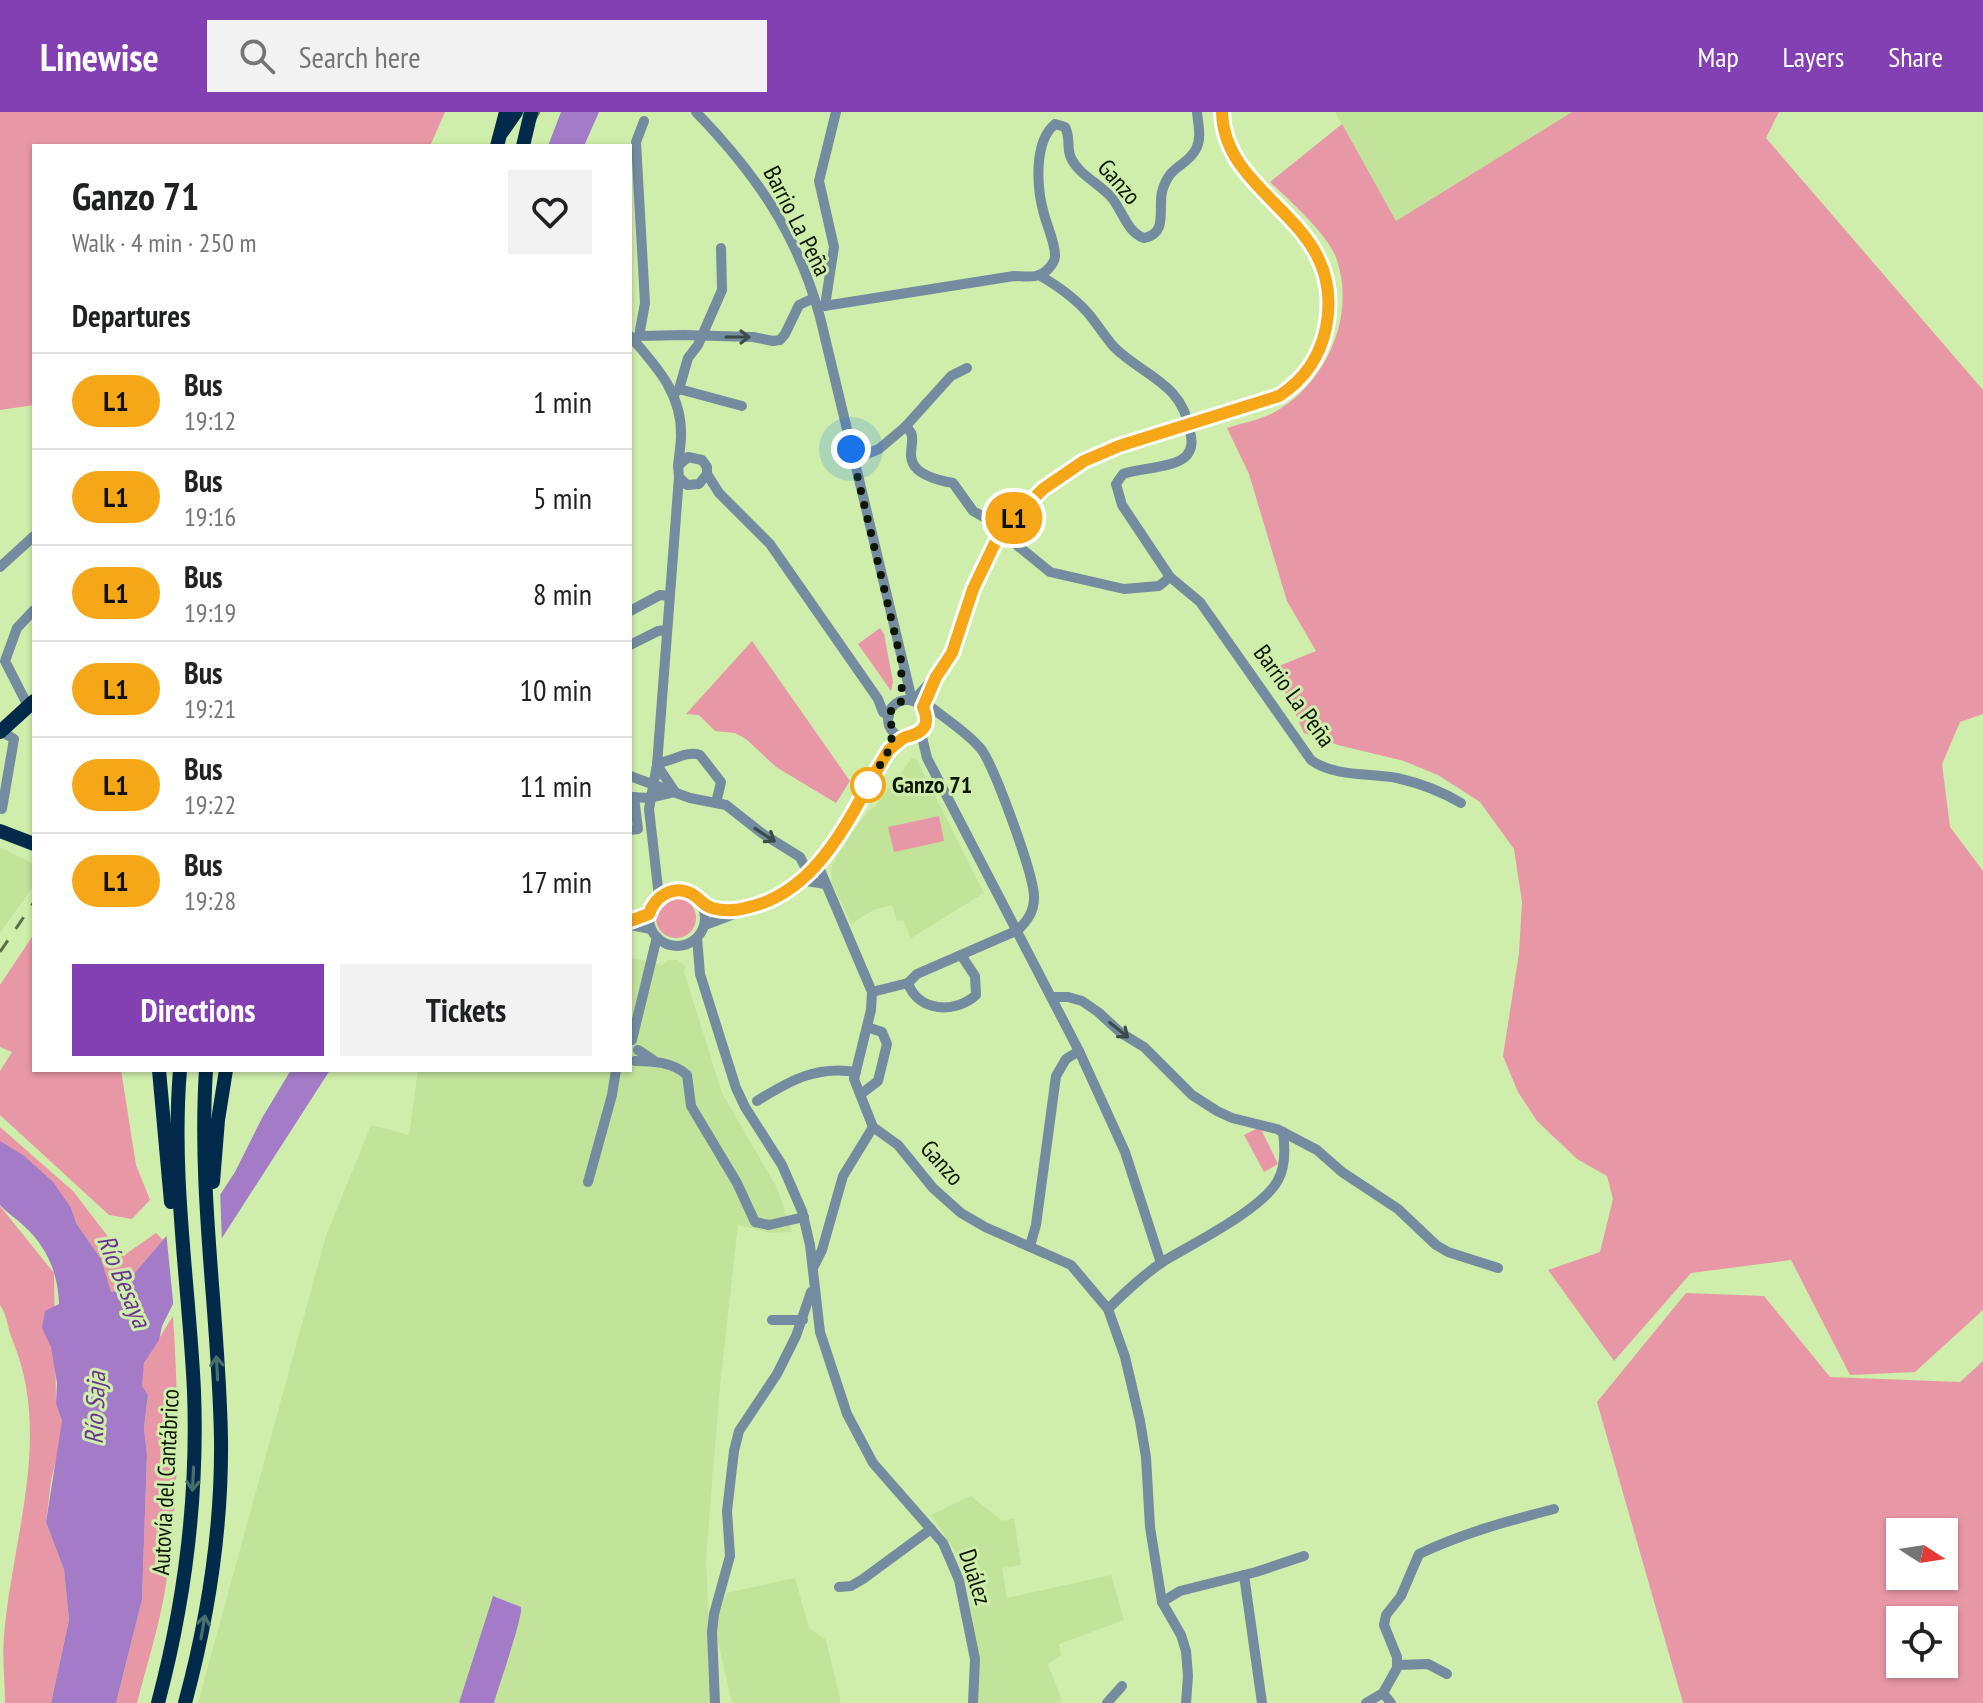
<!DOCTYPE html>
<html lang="en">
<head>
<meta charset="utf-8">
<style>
	body { margin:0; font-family:"PT Sans Narrow",sans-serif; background:#f2f2f2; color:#202124; height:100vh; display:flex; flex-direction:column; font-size:30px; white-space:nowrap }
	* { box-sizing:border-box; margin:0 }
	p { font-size:26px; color:#757577 }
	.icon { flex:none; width:44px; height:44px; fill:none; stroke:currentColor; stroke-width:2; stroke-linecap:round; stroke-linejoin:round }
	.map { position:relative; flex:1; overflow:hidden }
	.sheet { position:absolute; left:32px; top:32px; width:600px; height:928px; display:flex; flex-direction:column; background:#fff; border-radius:0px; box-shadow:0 2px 6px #0004 }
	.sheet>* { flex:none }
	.badge { padding:0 16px; border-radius:26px; font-size:28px; line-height:52px }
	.needle { width:52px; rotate:102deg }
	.tools { position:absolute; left:1886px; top:1406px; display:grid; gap:16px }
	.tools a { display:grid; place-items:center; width:72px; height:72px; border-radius:0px; background:#fff; box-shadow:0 2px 6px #0004; font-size:40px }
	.you { position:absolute; width:40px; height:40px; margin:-20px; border:6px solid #fff; border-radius:50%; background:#1a73e8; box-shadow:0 0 0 12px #1a73e833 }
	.map>.badge { position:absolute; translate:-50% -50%; box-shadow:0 0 0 4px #fff }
	h2 { padding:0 40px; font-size:30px; line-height:72px }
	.round { display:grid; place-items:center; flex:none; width:84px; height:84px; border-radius:0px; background:#f2f2f2 }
	.overview { display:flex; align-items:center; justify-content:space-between; height:136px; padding:0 40px }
	h1 { font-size:38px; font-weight:800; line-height:60px }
	.primary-button { display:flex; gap:16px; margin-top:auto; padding:16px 40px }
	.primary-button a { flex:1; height:92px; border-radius:0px; background:#8340b3; color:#fff; font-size:32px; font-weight:800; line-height:92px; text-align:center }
	.primary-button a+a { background:#f2f2f2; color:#202124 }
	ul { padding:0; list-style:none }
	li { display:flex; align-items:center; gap:24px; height:96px; padding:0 40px; border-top:2px solid #e0e0e0 }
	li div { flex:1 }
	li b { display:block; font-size:30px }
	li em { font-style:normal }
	li .badge { min-width:88px; font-weight:700; text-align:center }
	header { display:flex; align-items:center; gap:48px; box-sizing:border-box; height:112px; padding:0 40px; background:#8340b3; color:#fff }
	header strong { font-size:38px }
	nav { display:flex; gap:44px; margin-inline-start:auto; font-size:28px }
	.search { width:560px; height:72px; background:#f2f2f2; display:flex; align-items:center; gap:20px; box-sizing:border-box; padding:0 28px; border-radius:0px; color:#757577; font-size:30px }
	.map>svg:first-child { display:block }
</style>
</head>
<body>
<header>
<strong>Linewise</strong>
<div class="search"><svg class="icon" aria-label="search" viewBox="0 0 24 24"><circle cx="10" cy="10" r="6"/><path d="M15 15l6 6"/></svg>Search here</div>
<nav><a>Map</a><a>Layers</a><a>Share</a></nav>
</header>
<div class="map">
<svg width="1983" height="1591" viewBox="0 0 1983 1591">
	<rect width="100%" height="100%" fill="#cfeeab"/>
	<g fill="#c2e39a">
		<polygon points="1335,0 1572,0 1396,109"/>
		<polygon points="912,646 917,648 984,781 911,826 903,808 897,809 892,793 873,798 851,812 832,771 831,760 832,753 855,716 869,698 874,696"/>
		<polygon points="0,735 34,752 34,773 0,821"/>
		<polygon points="630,845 662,853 669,848 677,848 685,854 684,860 722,981 777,1076 792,1120 771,1121 738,1113 720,1274 706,1447 712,1591 198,1591 326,1124 371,1013 409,1023 418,958 630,958"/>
		<polygon points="971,1384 1002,1409 1014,1406 1021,1453 1002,1456 1007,1486 1111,1463 1124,1508 1059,1532 1061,1543 1048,1552 1062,1589 1056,1591 978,1591 978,1544 967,1473 954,1437 931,1403"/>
		<polygon points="795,1466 809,1516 826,1528 841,1591 732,1591 717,1525 717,1504 727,1481"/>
	</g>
	<g fill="#e897a6" fill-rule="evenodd">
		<polygon points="0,0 445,0 430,34 34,34 34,293 0,298"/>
		<path d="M 1572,0 L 1779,0 L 1766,26 L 1983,278 L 1983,602 L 1960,610 L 1942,652 L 1950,715 L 1983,759 L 1983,1198 L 1915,1260 L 1850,1263 L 1791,1148 L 1691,1161 L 1614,1249 L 1548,1158 L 1600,1140 L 1613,1087 L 1607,1064 L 1577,1047 L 1537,1009 L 1518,980 L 1503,944 L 1519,841 L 1522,790 L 1514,737 L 1480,690 L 1438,663 L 1404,649 L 1338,633 L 1304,621 L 1274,556 L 1316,539 L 1287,489 L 1249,362 L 1227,316 C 1242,311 1260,308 1273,301 C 1327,272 1358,201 1335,143 C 1325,120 1289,88 1270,70 L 1342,12 L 1396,109 Z"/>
		<polygon points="880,516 884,522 893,570 891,579 858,532"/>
		<polygon points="752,529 850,669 836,691 776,655 746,627 735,621 715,619 699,603 686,602"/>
		<polygon points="939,704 944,729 894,740 888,715"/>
		<circle cx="676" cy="806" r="20"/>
		<polygon points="34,822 34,958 121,958 136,1053 150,1088 132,1107 109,1103 0,1003 0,959 12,940 0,935 0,873"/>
		<polygon points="0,1015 73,1079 123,1144 156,1121 163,1128 120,1178 110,1180 101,1147 76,1111 0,1034"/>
		<polygon points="1260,1015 1278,1052 1264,1060 1244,1023"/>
		<path d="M 0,1094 L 54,1161 L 56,1292 L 62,1309 L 62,1324 L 51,1369 L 46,1410 L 64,1458 L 69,1508 L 51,1591 L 5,1591 C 5,1568 2,1546 4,1524 C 12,1426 53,1323 12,1227 C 7,1215 8,1204 0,1193 Z"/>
		<path d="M 1686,1181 L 1764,1184 L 1830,1265 L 1960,1270 L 1983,1249 L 1983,1591 L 1683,1591 L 1597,1290 ZM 1900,1420 L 1944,1420 L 1944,1464 L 1900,1464 ZM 1900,1508 L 1944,1508 L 1944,1552 L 1900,1552 Z"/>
		<path d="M 173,1204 C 179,1295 180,1383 166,1472 C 160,1512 147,1552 137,1591 L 116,1591 L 142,1488 L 147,1342 L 144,1316 L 148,1284 L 142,1275 L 142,1263 L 144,1251 Z"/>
	</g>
	<g fill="#a47bc7">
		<polygon points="561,0 599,0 584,34 548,34"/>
		<path d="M 291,958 L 330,958 L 220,1129 L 176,1186 L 162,1214 L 159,1228 L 144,1251 L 142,1274 L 148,1283 L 144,1316 L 147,1342 L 142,1488 L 116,1591 L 51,1591 L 69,1508 L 64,1458 L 46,1410 L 62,1309 L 56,1292 L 57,1271 L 51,1235 L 42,1216 L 45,1199 L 59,1192 C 58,1161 47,1135 24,1114 C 16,1106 7,1101 0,1093 L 0,1029 L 23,1043 L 53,1070 L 71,1096 L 76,1111 L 101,1147 L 111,1180 L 120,1178 L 169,1121 L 216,1089 L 235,1060 L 262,1006 Z"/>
		<path d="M 493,1484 L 521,1495 C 523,1506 499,1573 494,1591 L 459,1591 Z"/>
	</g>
	<polygon fill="#cfeeab" points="220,1076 222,1132 186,1177 174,1199 166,1119 188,1099 213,1086"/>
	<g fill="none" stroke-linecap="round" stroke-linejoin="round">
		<g stroke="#758ba0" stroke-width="10">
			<path d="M 696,0 C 756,62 797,121 820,205 L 912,588"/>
			<path d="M 1039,163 C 1058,174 1078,188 1092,206 C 1099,215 1106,226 1114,235 C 1143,264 1182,270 1190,319 C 1192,328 1193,335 1187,343 C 1177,356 1139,356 1123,362 L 1116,372 L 1122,393 L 1170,465 L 1200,490 L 1311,648 C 1334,665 1370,661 1397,666 C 1419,671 1441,679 1461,691"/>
			<polyline points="825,194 834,135 819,69 836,0"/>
			<path d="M 818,195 L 1014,164 C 1021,164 1032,166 1039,163 C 1046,161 1054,152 1055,145 C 1056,133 1047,114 1044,102 C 1037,78 1033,30 1055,12 L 1065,15 C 1071,26 1066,35 1071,46 C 1079,63 1100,72 1112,86 C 1123,100 1127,120 1144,126 C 1168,122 1158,97 1162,80 C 1169,52 1186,56 1196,37 C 1202,26 1198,12 1197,0"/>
			<path d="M 630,224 C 656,254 682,281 681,323 C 681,333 679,344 678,354"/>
			<polyline points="639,224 645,191 636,30 644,9"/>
			<polyline points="636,227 639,224 684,223 753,225 773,229 780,228 785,222 799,193 814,186"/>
			<polyline points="679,277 742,294"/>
			<polyline points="674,282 679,277 688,246 698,233 722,178 721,136"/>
			<polyline points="905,315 951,264 967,256"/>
			<path d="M 854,347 L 879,337 L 905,315 C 928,327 882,358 953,371 L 973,399 L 987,407"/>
			<polyline points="707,362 699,372 687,373 679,365 678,354 688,345 702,348 707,355 707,362 719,381 770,432 878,587 883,600 889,604"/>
			<polyline points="1018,434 1050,460 1124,477 1159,474 1170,465"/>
			<polyline points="0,455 34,424"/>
			<polyline points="630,499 660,483 669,484"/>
			<polyline points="630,533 658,519 666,518"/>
			<circle cx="907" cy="607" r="19"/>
			<path d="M 914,589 C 926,572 943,561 952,542 C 969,506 974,468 994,433 C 1056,326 1177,327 1279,284 C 1304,268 1320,244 1326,215 C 1348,106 1224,88 1222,0"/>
			<polyline points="28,594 5,549 17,516 34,498"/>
			<polyline points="1,619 14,627 2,697"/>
			<polyline points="921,621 927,646 1079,939 1125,1040 1161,1151"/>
			<path d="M 657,651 C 672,650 685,638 700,643 L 721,670 L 716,691"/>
			<polyline points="657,653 675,680"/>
			<polyline points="630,664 690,686 726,693 763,722 800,745 808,761"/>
			<polyline points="630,685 650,686 675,680"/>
			<polyline points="630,718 638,717 634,685"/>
			<polyline points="818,753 872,880 871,898 854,967 873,1015 898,1033 933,1076 961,1101 985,1115 1071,1153 1108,1197 1125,1245 1140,1309 1146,1345 1150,1415 1162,1490 1181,1523 1186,1539 1188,1564 1186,1591"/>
			<polyline points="800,768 825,772"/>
			<circle cx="677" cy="806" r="28"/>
			<polyline points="659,785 649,697 657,653 679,365"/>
			<polyline points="701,792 733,799"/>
			<polyline points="630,813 651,817"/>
			<polyline points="705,813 764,791 785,780 818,753 887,641 904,625"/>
			<polyline points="697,826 700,862 736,976 745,995 782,1053 802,1099 810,1133 820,1220 847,1302 873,1351 943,1431 959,1468 975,1547 973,1591"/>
			<path d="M 908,871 C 918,900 955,902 976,883 L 975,864 L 961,843"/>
			<path d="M 872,880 L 908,871 L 917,862 L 1018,818 C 1027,809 1034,800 1034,786 C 1035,765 994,654 981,637 C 965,618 943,606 925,590"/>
			<polyline points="1052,885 1068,885 1082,889 1098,900 1121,921 1144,935 1192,983 1217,999 1232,1006 1277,1017 1317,1038 1342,1060 1398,1097 1436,1133 1448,1140 1498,1156"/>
			<polyline points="632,928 657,825"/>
			<polyline points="638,938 653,948"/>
			<path d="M 635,949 C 653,949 673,950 687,963 L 691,994 L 737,1071 L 755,1110 L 769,1113 L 804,1105"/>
			<polyline points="861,982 878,969 887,932 882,920 867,915"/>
			<path d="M 757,989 C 789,969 817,953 856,960"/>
			<polyline points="588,1070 612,983 616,958"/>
			<polyline points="1030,1134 1036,1113 1056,964 1066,947 1079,939"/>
			<polyline points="813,1156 822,1138 843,1064 873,1015"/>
			<path d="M 1108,1197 C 1125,1180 1143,1163 1164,1149 C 1192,1132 1263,1097 1278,1068 C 1286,1054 1285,1035 1283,1020"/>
			<polyline points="772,1208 803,1208"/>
			<polyline points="1244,1463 1262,1591"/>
			<polyline points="839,1475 851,1474 863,1467 931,1417"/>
			<polyline points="1162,1490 1180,1479 1256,1460 1304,1444"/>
			<polyline points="1397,1553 1428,1552 1447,1562"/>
			<polyline points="1383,1581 1391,1591"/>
			<polyline points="715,1591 712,1520 714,1502 730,1444 727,1399 734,1339 739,1319 777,1262 796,1224 811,1180"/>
			<polyline points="1107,1591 1122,1574"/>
			<path d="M 1366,1591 L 1383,1581 L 1397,1556 L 1397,1545 L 1384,1513 L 1386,1503 L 1401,1484 L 1419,1442 C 1463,1421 1508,1409 1554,1397"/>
		</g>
		<g stroke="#012a4b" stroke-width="14">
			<polyline points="502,20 516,0"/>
			<polyline points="0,620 34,589"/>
			<polyline points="0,719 34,732"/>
			<polyline points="159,958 171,1090"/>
			<polyline points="213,1070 218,1008 226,958"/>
			<path d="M 158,1591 C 185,1489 198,1384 194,1279 C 189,1172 171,1065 180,958"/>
			<path d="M 185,1591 C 208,1506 222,1416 221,1327 C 219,1204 198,1082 206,958"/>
		</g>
		<g stroke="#5d7048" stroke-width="3" stroke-dasharray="14 14" stroke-linecap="butt">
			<polyline points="519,34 539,0"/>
			<polyline points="0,840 34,790"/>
		</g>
		<polyline stroke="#758ba0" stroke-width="10" points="987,407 1018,434"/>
		<g stroke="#012a4b" stroke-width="14">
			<polyline points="497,34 506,0"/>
			<polyline points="523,34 531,0"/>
		</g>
	</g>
	<defs><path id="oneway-shaft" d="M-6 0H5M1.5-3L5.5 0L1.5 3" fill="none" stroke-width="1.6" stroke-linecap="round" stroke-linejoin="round" transform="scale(2)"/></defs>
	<g stroke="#3b4b49">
		<use href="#oneway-shaft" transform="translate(738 225)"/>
		<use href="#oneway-shaft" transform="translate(765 723) rotate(33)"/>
		<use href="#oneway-shaft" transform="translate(1119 918) rotate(39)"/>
	</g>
	<g stroke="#496f6d">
		<use href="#oneway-shaft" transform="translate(217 1256) rotate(-93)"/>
		<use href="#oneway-shaft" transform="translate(193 1367) rotate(93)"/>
		<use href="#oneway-shaft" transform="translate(203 1515) rotate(-80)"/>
	</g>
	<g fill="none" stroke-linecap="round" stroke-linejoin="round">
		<g stroke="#fff" stroke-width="18">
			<path id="line" d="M 630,809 L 649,802 C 655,784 674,772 692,782 C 701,787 702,793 712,796 C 729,801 744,797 760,792 C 827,769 854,693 889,638 C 894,634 900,627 906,625 C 923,621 931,614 923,595 L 936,565 L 952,541 L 973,477 L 995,431 L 1015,405 L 1043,377 L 1084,349 L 1119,334 L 1279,284 C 1304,268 1320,244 1326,216 C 1348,106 1224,88 1222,0"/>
		</g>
		<use href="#line" stroke="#f5a718" stroke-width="12"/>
		<polyline stroke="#0c1601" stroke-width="8" stroke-dasharray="0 14.4" points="851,337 901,548 902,589 893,594 889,604 893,620 889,638 868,673"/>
	</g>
	<circle fill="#fff" stroke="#f5a718" stroke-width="4" cx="868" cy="673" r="16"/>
	<g text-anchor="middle" stroke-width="6" stroke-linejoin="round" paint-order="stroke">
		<g font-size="24" fill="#0c1601" stroke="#cfeeab">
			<text transform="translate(1119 70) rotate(49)" y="8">Ganzo</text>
			<text transform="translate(797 109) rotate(63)" y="8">Barrio La Peña</text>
			<text transform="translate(1294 584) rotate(54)" y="8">Barrio La Peña</text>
			<text transform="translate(942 1051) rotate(48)" y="8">Ganzo</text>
			<text transform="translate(166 1370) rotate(-87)" y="8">Autovía del Cantábrico</text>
			<text transform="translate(975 1465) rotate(72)" y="8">Duález</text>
		</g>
		<g font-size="24" font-weight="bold" fill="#0c1601" stroke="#cfeeab" text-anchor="start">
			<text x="892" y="681">Ganzo 71</text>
		</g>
		<g font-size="26" font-style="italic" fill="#6b3692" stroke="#cfeeab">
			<text transform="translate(124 1169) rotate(67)" y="9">Río Besaya</text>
			<text transform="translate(95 1296) rotate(-88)" y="9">Río Saja</text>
		</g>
	</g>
</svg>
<div class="tools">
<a><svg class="needle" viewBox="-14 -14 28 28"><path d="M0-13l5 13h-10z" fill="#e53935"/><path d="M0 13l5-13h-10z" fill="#757577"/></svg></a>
<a><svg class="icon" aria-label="locate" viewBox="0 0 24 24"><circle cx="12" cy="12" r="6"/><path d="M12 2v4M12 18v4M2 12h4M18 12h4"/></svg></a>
</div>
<div class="you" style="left:851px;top:337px"></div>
<b class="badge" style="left:1014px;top:406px;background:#f5a718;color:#111">L1</b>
<section class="sheet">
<div class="overview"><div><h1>Ganzo 71</h1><p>Walk · 4 min · 250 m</p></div><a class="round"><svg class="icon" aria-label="heart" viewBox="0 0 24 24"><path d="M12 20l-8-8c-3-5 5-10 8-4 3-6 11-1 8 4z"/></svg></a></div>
<h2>Departures</h2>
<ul>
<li><span class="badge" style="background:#f5a718;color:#111">L1</span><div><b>Bus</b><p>19:12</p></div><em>1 min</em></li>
<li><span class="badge" style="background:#f5a718;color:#111">L1</span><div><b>Bus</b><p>19:16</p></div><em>5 min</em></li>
<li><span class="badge" style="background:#f5a718;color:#111">L1</span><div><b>Bus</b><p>19:19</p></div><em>8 min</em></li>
<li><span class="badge" style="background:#f5a718;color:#111">L1</span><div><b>Bus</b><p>19:21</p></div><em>10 min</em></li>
<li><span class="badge" style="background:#f5a718;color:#111">L1</span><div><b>Bus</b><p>19:22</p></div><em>11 min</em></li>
<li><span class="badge" style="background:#f5a718;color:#111">L1</span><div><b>Bus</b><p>19:28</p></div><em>17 min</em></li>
</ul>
<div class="primary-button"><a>Directions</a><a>Tickets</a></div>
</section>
</div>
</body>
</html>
